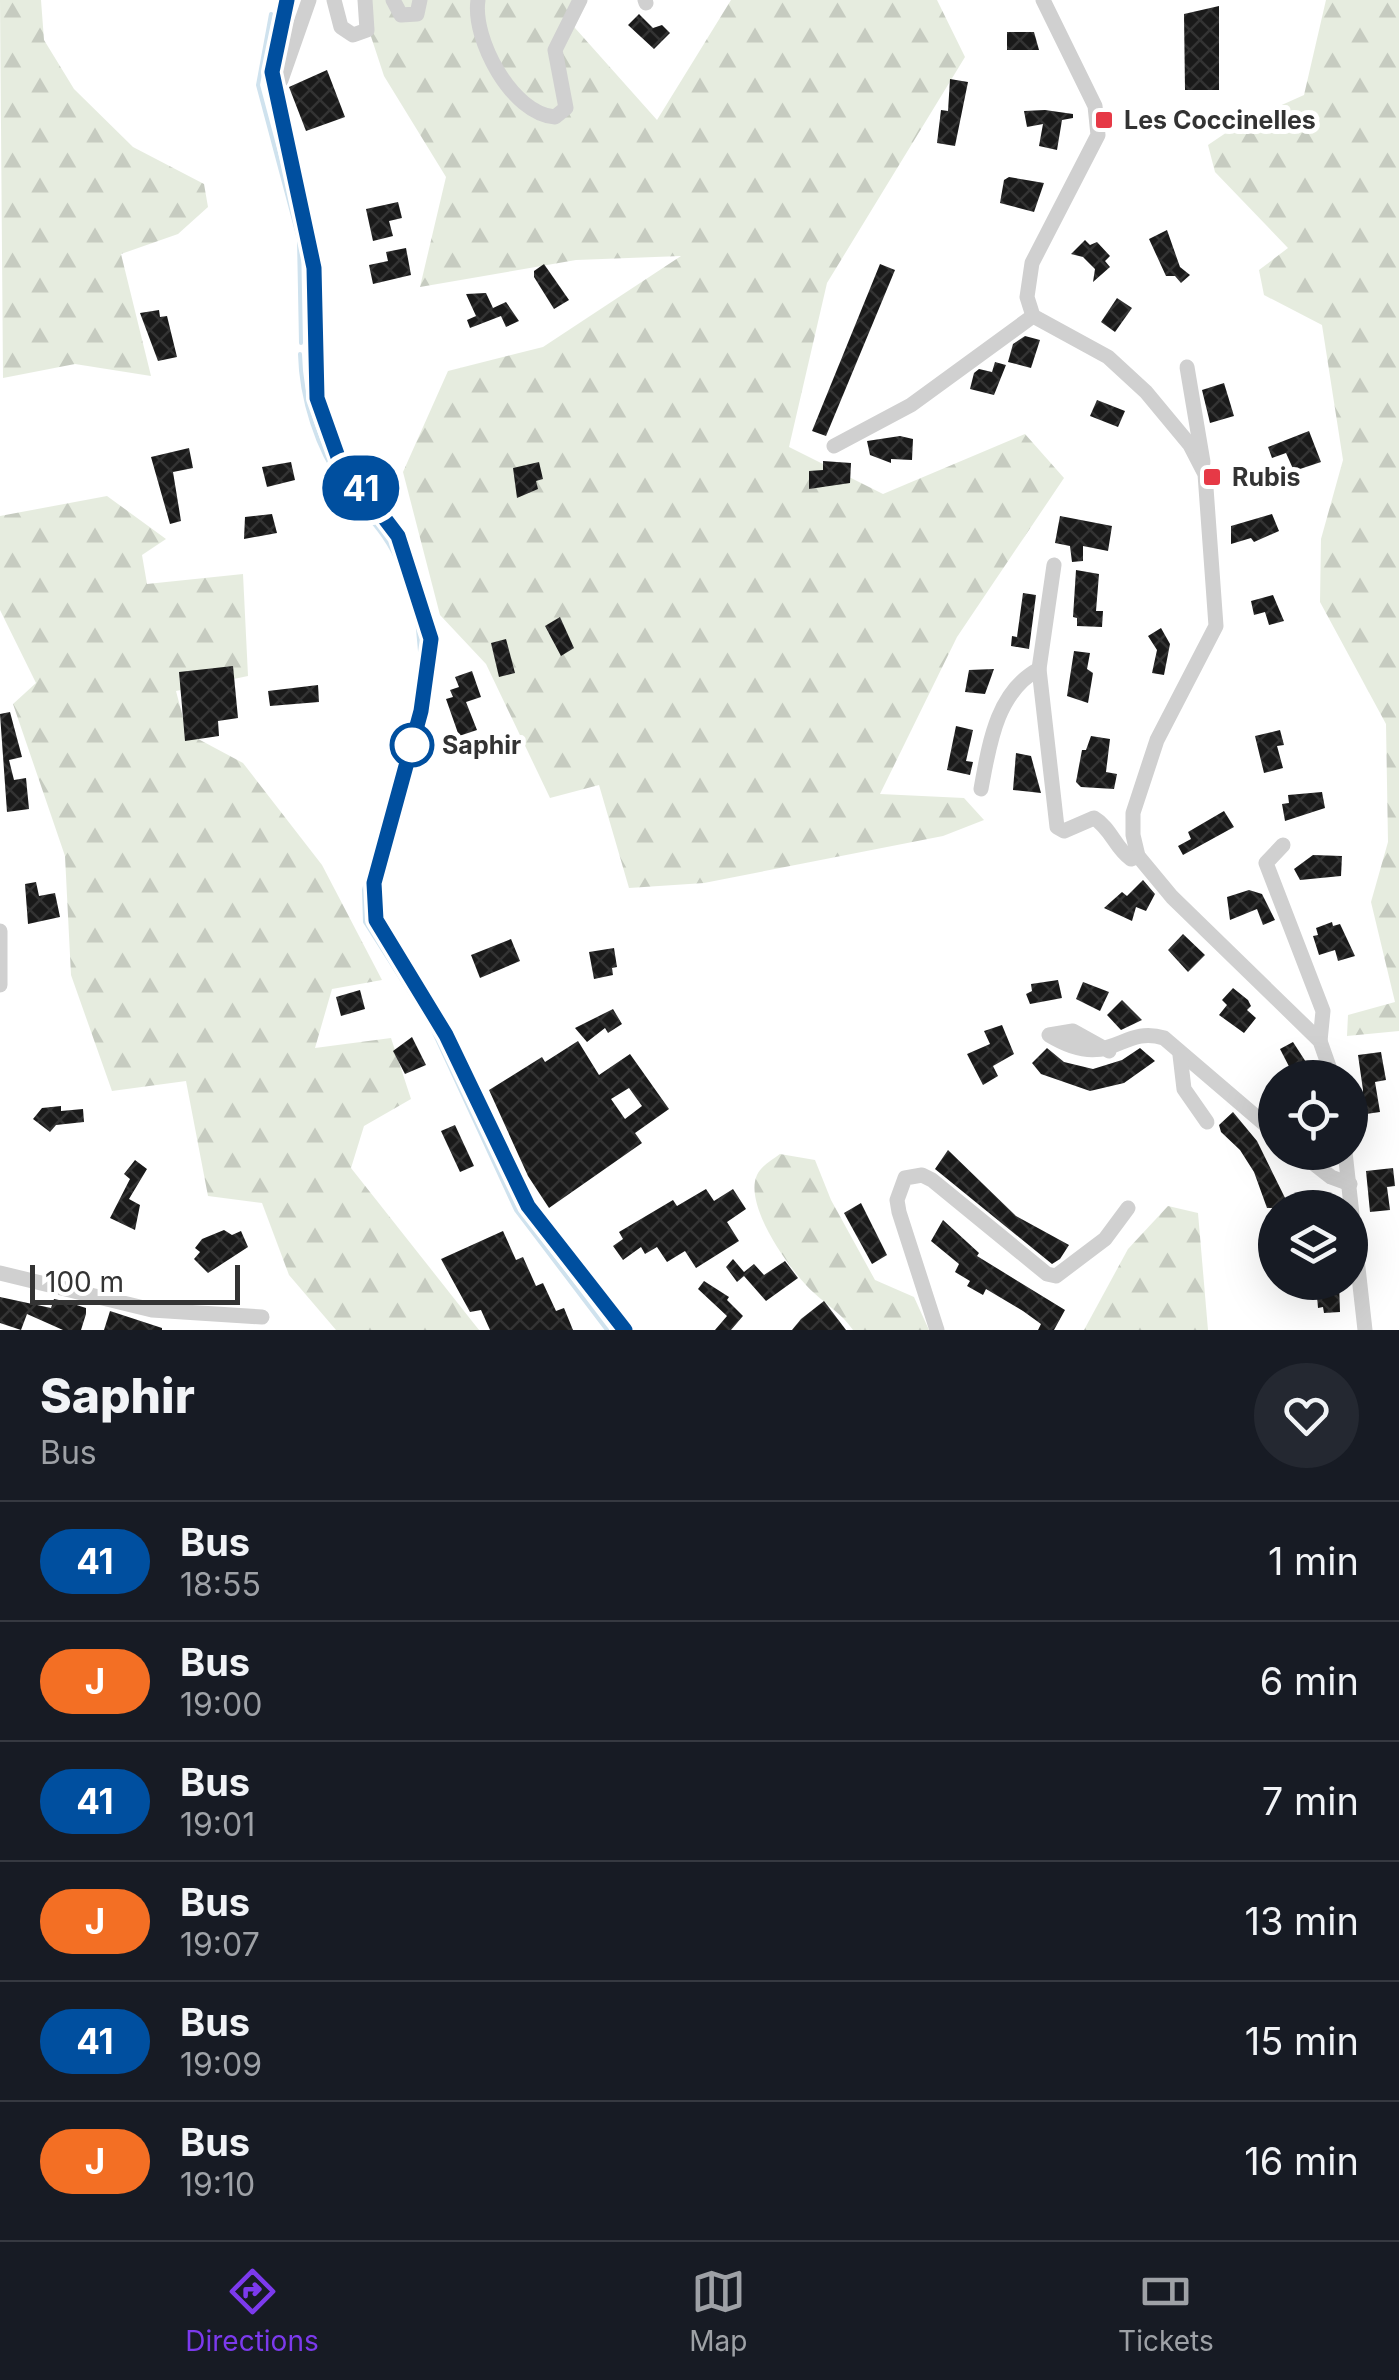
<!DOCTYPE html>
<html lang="en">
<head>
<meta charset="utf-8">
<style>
	body { margin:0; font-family:Inter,sans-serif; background:#242831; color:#f1f3f6; height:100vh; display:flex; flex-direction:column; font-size:38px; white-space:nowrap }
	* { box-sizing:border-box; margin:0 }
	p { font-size:32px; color:#9ea1a6 }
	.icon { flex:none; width:55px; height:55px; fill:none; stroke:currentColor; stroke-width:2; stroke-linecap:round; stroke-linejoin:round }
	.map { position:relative; height:1330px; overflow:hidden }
	.side { display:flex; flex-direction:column; background:#171b24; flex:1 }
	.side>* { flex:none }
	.badge { padding:0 20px; border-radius:32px; font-size:35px; line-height:65px }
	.controls { position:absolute; left:1258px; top:1060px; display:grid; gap:20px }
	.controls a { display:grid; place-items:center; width:110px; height:110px; border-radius:50%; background:#171b24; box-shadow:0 10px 40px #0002; font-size:50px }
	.scale { position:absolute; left:30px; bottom:25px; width:210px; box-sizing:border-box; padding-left:10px; border:5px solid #333; border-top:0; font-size:28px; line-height:35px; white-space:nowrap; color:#333; -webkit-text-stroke:8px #fff; paint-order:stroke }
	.map>.badge { position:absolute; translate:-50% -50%; box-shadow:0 0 0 5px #fff }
	.round { display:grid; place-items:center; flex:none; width:105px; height:105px; border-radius:52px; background:#242831 }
	.headline { display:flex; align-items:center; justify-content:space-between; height:170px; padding:0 40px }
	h1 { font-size:48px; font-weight:800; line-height:75px }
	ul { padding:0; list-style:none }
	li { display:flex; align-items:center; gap:30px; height:120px; padding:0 40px; border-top:2px solid #363941 }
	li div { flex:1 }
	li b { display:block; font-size:38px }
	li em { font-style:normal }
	li .badge { min-width:110px; font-weight:700; text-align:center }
	.tab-bar { display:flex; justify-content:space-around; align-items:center; height:140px; border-top:2px solid #363941; background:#171b24; font-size:28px; color:#9ea1a6 }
	.tab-bar a { display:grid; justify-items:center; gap:5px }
	.tab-bar .on { color:#7c3aed }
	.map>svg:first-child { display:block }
</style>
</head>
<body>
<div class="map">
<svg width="1399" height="1330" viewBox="0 0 1399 1330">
	<defs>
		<pattern id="forest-firs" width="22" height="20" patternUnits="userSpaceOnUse" patternTransform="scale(2.5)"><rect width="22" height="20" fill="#e6ecdf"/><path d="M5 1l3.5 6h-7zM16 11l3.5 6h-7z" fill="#c6cbc0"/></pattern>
		<pattern id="building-cross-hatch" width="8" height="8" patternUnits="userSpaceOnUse" patternTransform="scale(2.5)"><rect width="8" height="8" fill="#1a1a1a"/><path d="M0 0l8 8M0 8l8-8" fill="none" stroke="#333"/></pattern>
	</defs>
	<rect width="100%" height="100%" fill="#fff"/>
	<g fill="url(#forest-firs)">
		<polygon points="0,0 41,0 44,40 74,89 133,147 204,184 208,207 178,234 121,254 151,376 75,364 3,378"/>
		<polygon points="359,0 577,0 567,19 657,120 731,0 937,0 965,57 827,283 789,447 883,494 1025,434 1064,478 957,637 880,794 964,798 984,820 943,836 704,883 629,888 599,785 550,798 486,664 440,615 403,472 448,371 543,347 681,256 576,260 420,287 446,177 384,76"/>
		<polygon points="1326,0 1399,0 1399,1031 1347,1036 1348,1015 1395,1002 1371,902 1388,842 1386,724 1320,602 1321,539 1343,460 1322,325 1264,295 1259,270 1288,248 1215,172 1208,145 1239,124 1304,95"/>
		<polygon points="107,496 166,539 142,555 147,584 243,574 248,676 176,691 187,733 243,763 322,865 382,980 332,989 315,1048 391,1038 411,1099 364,1126 351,1168 479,1330 336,1330 289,1275 262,1203 208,1196 186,1081 112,1091 71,975 65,856 13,704 36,683 0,610 0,516"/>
		<path d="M 780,1154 L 815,1160 L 831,1200 L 875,1280 L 914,1297 L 929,1330 L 853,1330 C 841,1313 828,1306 813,1292 C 790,1271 743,1205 757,1175 C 761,1166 772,1160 780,1154 Z"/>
		<polygon points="1168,1206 1198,1213 1208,1330 1084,1330 1128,1249"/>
	</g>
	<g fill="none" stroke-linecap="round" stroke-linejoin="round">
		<g stroke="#cfe2ee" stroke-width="4">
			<polyline points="271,14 258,85 299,239 301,343"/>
			<path d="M 300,354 C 301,398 317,450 343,485 C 364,514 387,533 400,567"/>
			<polyline points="417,618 421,662"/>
			<polyline points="382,822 364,890 365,922 430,1024 516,1210 607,1330"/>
		</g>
	</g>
	<g fill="url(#building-cross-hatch)" fill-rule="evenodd">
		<polygon points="1219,6 1219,90 1185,90 1184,14"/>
		<polygon points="639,14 653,28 662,25 670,33 654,49 628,25"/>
		<polygon points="1007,32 1034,32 1039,50 1007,50"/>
		<polygon points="327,70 345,117 306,131 289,87"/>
		<polygon points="950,79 968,82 955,146 937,143 941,110 948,111"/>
		<polygon points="1045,110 1073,114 1073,118 1062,120 1057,150 1039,146 1043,124 1027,127 1024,111"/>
		<polygon points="1009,177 1044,183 1034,212 1000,203 1004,180"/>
		<polygon points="398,202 402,218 389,221 393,236 373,241 366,209"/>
		<polygon points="1167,230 1180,267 1190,275 1181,283 1175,276 1166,276 1149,239"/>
		<polygon points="1085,240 1090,245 1097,242 1110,256 1105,261 1110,267 1093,282 1095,269 1083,257 1071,254"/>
		<polygon points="406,248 411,275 373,284 369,265 388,261 386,252"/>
		<polygon points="544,264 569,300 554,309 534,277 534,271"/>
		<polygon points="880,264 895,270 826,436 812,431"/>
		<polygon points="486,293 493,308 506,302 519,321 506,327 501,316 470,328 467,320 476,316 466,294"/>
		<polygon points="1117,298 1132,308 1115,332 1101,322"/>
		<polygon points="159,310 160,317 167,316 177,357 158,361 140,313"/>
		<polygon points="1025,336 1040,340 1031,368 1008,362 1013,344"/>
		<polygon points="995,362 1006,365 994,395 970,389 974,373 979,369 992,372"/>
		<polygon points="1224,383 1234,416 1210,423 1202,390"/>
		<polygon points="1097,400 1125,411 1118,427 1090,416"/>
		<polygon points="1309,431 1321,462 1294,471 1286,453 1272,458 1268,447"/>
		<polygon points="900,436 913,439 912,460 891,459 891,463 870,455 867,441"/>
		<polygon points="189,448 193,468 173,472 181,521 170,524 151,457"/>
		<polygon points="823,461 851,463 850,483 809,489 809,471 823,470"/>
		<polygon points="291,462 295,480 267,487 262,467"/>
		<polygon points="539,462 543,479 536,481 538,489 517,498 513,468"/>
		<polygon points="272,514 277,533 244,539 245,517"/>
		<polygon points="1272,514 1279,531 1254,542 1251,538 1231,544 1231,526"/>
		<polygon points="1060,516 1112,526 1108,551 1083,546 1083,561 1072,562 1070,546 1055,543"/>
		<polygon points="1076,570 1099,574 1096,611 1103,611 1102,627 1077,626 1077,618 1073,617"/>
		<polygon points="1023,593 1036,595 1029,649 1011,646 1012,636 1017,637"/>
		<polygon points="1273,595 1284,621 1269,625 1265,612 1254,615 1251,601"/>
		<polygon points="560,617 574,648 561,656 545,626"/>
		<polygon points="1161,628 1170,644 1164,675 1152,673 1157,650 1148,636"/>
		<polygon points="506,639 515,673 499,677 491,643"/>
		<polygon points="1074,651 1090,653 1087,669 1093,673 1088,703 1067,696"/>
		<polygon points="233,666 238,718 218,721 219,736 185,741 179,672"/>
		<polygon points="994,669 985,694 965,692 969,670"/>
		<polygon points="472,671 481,697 466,702 477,730 459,736 446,699 453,697 450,690 459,687 455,677"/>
		<polygon points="318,685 319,702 270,706 268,691"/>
		<polygon points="10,712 22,757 9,760 14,780 26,778 29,809 7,812 0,714"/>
		<polygon points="956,726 973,730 966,761 973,762 970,775 947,770"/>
		<polygon points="1280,730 1284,745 1277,746 1283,768 1264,773 1255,736"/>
		<polygon points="1091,736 1110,739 1106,772 1117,774 1114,789 1081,787 1076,782 1082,750 1086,750"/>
		<polygon points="1016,753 1031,756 1041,793 1013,790"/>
		<polygon points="1322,792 1325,808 1285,821 1282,804 1289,803 1288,795"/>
		<polygon points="1224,811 1234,827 1183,855 1178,846 1191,839 1188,832"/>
		<polygon points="1313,855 1342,856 1341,876 1300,880 1294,869"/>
		<polygon points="1143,880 1155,894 1146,911 1136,907 1132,921 1104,908 1122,892 1127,896"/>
		<polygon points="36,882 39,896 55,893 60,917 28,924 25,884"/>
		<polygon points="1249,890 1262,894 1275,920 1263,925 1257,909 1230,920 1227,897"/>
		<polygon points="1332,922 1333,926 1340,924 1355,956 1338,961 1335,950 1319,955 1313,936 1318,935 1316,928"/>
		<polygon points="1183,934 1205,955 1188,972 1168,950"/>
		<polygon points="511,939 520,961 480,978 471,955"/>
		<polygon points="614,948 617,967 612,968 613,975 594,979 589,952"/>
		<polygon points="1058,980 1062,998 1030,1004 1026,994 1032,991 1031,984"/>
		<polygon points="1083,982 1109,992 1100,1011 1076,999"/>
		<polygon points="1233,988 1248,1000 1251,1006 1247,1010 1256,1018 1244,1033 1219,1015 1227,1005 1222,1000"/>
		<polygon points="360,990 365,1009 341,1016 336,997"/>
		<polygon points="1122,1000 1142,1020 1121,1030 1107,1015"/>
		<polygon points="613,1009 622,1024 608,1033 605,1028 587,1042 575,1028"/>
		<polygon points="1002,1025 1014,1054 993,1066 998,1076 983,1085 967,1054 990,1044 984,1031"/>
		<polygon points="412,1037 426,1065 405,1074 393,1051"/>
		<path d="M 578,1041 L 599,1075 L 630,1054 L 669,1109 L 635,1133 L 642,1143 L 549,1208 L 528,1176 L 489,1090 L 542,1057 L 545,1062 ZM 629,1088 L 642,1106 L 625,1119 L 611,1099 Z"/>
		<polygon points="1293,1042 1313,1073 1305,1078 1295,1078 1280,1049"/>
		<polygon points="1047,1048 1064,1062 1093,1069 1122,1060 1140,1048 1155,1061 1124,1083 1090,1091 1041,1074 1032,1063"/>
		<polygon points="1381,1052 1386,1080 1375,1082 1380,1112 1359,1115 1363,1090 1358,1055"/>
		<polygon points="61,1106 61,1111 83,1109 84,1122 56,1125 50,1132 33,1119 42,1108"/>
		<polygon points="1233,1112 1257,1141 1290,1208 1267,1208 1254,1172 1240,1150 1221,1132 1219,1125"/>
		<polygon points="455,1125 474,1166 460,1172 441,1131"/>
		<polygon points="948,1150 1016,1216 1069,1245 1060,1259 1052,1264 935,1169"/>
		<polygon points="135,1160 147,1169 129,1199 140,1205 135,1230 110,1218 130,1179 124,1174"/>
		<polygon points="1393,1168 1395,1186 1387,1187 1390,1210 1370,1212 1366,1171"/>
		<polygon points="706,1189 714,1201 733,1189 746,1209 727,1222 739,1241 696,1268 685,1251 667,1262 657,1247 645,1254 641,1247 623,1260 613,1246 623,1239 619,1232 673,1200 677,1206"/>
		<polygon points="861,1203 887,1255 872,1264 844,1213"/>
		<polygon points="943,1220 979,1253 977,1256 1065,1310 1054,1330 1038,1330 1041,1324 1023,1311 986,1289 983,1295 967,1286 970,1281 955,1272 959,1264 931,1241"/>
		<polygon points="224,1230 232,1235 241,1231 248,1247 208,1273 194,1259 200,1252 195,1248 202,1239"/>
		<polygon points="503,1231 516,1260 523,1257 536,1286 543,1283 556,1311 564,1308 573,1330 490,1330 481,1310 470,1312 441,1259"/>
		<polygon points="733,1259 744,1272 754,1264 764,1275 785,1261 798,1278 766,1301 744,1276 737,1282 726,1267"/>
		<polygon points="704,1281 729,1297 727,1300 743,1316 731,1330 715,1330 727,1316 698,1289"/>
		<polygon points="1339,1282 1340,1312 1324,1313 1323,1307 1318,1308 1316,1284"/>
		<polygon points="0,1297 51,1308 54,1299 64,1301 86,1308 86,1314 81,1330 63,1330 27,1314 21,1330 0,1323"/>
		<polygon points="824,1301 846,1330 792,1330 801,1319"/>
		<polygon points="110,1311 162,1328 162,1330 104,1330"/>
	</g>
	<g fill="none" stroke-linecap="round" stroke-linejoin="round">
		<g stroke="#d0d0d0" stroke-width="15">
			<polyline points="287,0 272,72 314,267 317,398 337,457 398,536 431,639 421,711 374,883 376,920 447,1035 528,1206 625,1330"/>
			<polyline points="334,0 341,27 353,35 367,30 365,0"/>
			<polyline points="393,0 401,15 417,14 420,0"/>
			<path d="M 478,0 C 472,39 512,114 555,117 L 566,108 L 555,50 L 580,0"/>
			<polyline points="645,0 646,3"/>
			<polyline points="1043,0 1095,106 1098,135 1032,263 1027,297 1033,316 1108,357 1146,392 1190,445 1205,474 1216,626 1157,740 1133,813 1133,835 1138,856 1172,897 1320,1041 1333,1078"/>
			<polyline points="273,85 281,80 309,0"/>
			<polyline points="1187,367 1203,462"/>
			<polyline points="834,446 911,405 1033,316"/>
			<path d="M 1054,565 L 1039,669 L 1057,827 L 1064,831 L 1094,818 C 1111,828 1115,848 1131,859 L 1138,856"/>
			<path d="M 981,789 C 989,746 996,692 1039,669"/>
			<polyline points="1283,845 1266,863 1323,1011 1320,1041"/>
			<polyline points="0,931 0,985"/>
			<path d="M 1109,1051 L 1073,1031 L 1049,1035 C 1112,1073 1120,1024 1164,1038 L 1275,1133"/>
			<polyline points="1180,1055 1184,1089 1207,1122"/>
			<polyline points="1299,1152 1331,1177 1350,1184"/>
			<polyline points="1345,1152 1365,1330"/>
			<polyline points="0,1273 152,1310 262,1317"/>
			<polyline points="937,1330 899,1212 897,1200 905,1178 922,1175 932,1180 1047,1274 1056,1276 1105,1239 1128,1208"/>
		</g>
	</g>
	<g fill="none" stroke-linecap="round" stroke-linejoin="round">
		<g stroke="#fff" stroke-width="22">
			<polyline id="line" points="287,0 272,72 314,268 317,398 338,457 398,536 431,639 421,711 374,883 376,920 446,1035 528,1206 625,1330"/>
		</g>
		<use href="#line" stroke="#004f9f" stroke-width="15"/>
	</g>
	<g fill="#e63946" stroke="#fff" stroke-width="4">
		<rect x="1094" y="110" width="20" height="20" rx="5"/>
		<rect x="1202" y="467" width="20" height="20" rx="5"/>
	</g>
	<circle fill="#fff" stroke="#004f9f" stroke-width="5" cx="412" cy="745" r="20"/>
	<g text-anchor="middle" stroke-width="10" stroke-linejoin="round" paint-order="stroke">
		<g font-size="25" font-weight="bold" fill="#333" stroke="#fff" text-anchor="start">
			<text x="1124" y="129">Les Coccinelles</text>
			<text x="1232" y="486">Rubis</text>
		</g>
		<g font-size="25" font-weight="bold" fill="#333" stroke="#fff" text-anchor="start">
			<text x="442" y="754">Saphir</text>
		</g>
	</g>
</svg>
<div class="controls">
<a><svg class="icon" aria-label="locate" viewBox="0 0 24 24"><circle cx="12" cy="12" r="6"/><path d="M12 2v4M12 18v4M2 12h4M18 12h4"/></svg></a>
<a><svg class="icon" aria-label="layers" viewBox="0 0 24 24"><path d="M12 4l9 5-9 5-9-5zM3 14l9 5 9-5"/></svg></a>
</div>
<div class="scale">100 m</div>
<b class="badge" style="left:361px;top:488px;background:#004f9f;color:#fff">41</b>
</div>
<section class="side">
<div class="headline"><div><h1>Saphir</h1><p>Bus</p></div><a class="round"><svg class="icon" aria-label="heart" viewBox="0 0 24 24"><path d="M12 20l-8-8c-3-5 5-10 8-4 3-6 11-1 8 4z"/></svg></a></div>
<ul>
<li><span class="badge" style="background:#004f9f;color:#fff">41</span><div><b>Bus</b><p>18:55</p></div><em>1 min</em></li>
<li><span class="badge" style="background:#f36f24;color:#fff">J</span><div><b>Bus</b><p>19:00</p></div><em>6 min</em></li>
<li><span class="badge" style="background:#004f9f;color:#fff">41</span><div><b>Bus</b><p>19:01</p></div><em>7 min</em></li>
<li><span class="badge" style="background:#f36f24;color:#fff">J</span><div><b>Bus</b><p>19:07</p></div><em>13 min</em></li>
<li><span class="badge" style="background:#004f9f;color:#fff">41</span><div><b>Bus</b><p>19:09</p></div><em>15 min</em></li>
<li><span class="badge" style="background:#f36f24;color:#fff">J</span><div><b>Bus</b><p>19:10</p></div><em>16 min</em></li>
</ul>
</section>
<nav class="tab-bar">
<a class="on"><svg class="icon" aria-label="directions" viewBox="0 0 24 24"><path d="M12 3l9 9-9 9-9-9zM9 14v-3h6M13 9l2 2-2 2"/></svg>Directions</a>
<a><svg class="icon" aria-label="map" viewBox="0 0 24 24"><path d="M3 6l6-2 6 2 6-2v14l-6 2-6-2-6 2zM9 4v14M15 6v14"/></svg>Map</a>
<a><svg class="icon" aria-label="tickets" viewBox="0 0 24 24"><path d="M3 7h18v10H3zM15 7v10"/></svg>Tickets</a>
</nav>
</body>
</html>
